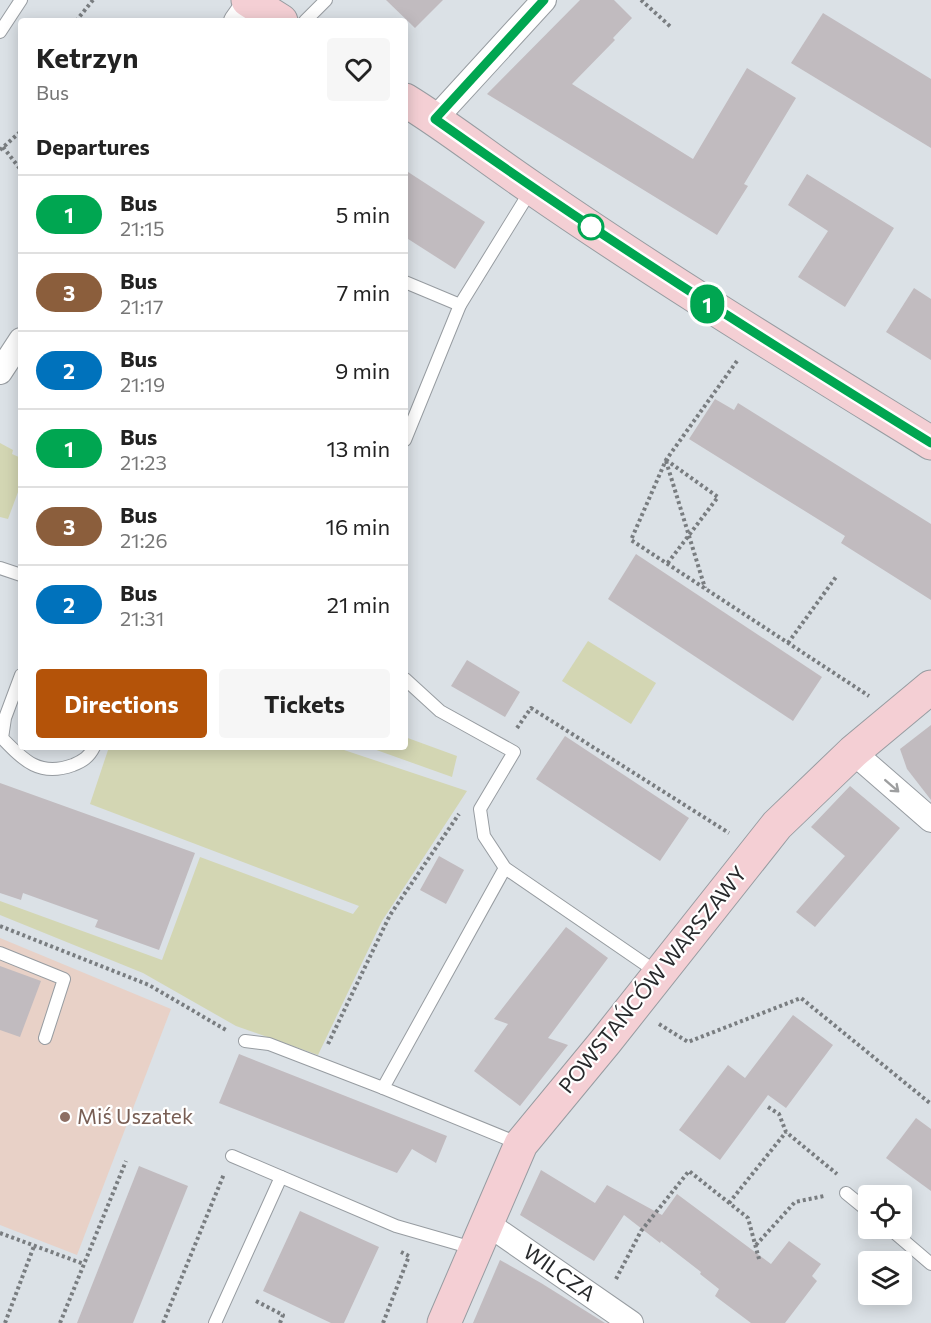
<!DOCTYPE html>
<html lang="en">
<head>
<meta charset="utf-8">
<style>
	body { margin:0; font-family:Commissioner,sans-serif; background:#f6f6f6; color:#222; height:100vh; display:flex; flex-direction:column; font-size:22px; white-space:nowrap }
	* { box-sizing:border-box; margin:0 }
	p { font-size:20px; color:#767676 }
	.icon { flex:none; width:33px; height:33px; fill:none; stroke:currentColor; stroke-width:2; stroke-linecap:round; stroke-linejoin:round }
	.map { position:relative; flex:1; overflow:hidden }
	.panel { position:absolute; left:18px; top:18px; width:390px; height:732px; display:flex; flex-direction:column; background:#fff; border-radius:6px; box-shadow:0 3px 15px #0003 }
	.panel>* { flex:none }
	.badge { padding:0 12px; border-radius:20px; font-size:21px; line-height:39px }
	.controls { position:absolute; left:858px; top:1185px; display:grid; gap:12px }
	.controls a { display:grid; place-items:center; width:54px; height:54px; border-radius:6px; background:#fff; box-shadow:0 3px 15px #0003; font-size:30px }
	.map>.badge { position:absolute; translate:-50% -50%; box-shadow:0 0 0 3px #fff }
	h2 { padding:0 18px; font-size:22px; line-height:54px }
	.round { display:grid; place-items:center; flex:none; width:63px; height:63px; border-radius:6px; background:#f6f6f6 }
	.summary { display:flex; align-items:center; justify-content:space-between; height:102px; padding:0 18px }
	h1 { font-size:28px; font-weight:700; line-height:45px }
	.primary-button { display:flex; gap:12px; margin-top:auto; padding:12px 18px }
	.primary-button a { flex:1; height:69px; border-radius:6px; background:#b45309; color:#fff; font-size:24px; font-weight:700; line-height:69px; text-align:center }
	.primary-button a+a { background:#f6f6f6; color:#222 }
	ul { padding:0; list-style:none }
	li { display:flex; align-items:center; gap:18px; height:78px; padding:0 18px; border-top:2px solid #e0e0e0 }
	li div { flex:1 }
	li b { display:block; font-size:22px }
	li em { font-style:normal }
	li .badge { min-width:66px; font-weight:700; text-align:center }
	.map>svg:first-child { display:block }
</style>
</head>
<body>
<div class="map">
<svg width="931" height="1323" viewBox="0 0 931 1323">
	<rect width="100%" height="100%" fill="#dbe1e6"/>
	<polygon fill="#e8d1c7" points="0,938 171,1009 77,1255 0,1225"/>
	<g fill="#d3d6b3">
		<polygon points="0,443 13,450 12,454 21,458 21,484 8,519 0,517"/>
		<polygon points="588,641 656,683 631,724 562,681"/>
		<polygon points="405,737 457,756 452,777 368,747 405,747"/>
		<polygon points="109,747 335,747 467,791 382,921 318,1055 236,1026 143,973 0,915 0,901 162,960 200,857 353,914 359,906 90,804"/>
	</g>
	<g fill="#c1bbbf">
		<polygon points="386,0 443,0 415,28"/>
		<polygon points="580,0 614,0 632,18 613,38 615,40 572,84 693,159 747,68 796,98 744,184 748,186 717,235 487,94"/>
		<polygon points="823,13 931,79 931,148 791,63"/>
		<polygon points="405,170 485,222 455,269 405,237"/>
		<polygon points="807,174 894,228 845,307 798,277 828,231 788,205"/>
		<polygon points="914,288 931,299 931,360 886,332"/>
		<polygon points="715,399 734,410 738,403 931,524 931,600 841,543 845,536 689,439"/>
		<polygon points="636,554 822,677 793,721 608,599"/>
		<polygon points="467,660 520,692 505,717 451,686"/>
		<polygon points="931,725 931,800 907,769 900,749"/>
		<polygon points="565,736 689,818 660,861 536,779"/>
		<polygon points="0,783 195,853 159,950 95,927 98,920 23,893 21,900 0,893"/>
		<polygon points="850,786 900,828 815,927 796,912 845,856 811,827"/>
		<polygon points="439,856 464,870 446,904 420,890"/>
		<polygon points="566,927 608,958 548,1038 568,1045 520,1106 474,1071 508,1024 494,1019"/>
		<polygon points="0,966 41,981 20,1037 0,1030"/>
		<polygon points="793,1015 833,1045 786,1108 768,1095 720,1160 679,1130 728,1065 745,1078"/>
		<polygon points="239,1054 447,1136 436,1163 412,1149 397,1173 219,1103"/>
		<polygon points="916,1118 931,1129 931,1191 886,1158"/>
		<polygon points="139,1166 188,1186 133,1323 77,1323"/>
		<polygon points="541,1170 595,1203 607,1185 662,1215 677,1194 771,1264 789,1241 821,1264 812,1276 817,1281 785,1323 751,1323 715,1296 719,1289 700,1274 701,1272 661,1241 660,1243 624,1215 594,1261 520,1215"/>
		<polygon points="300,1211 379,1247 344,1323 331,1323 263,1291"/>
		<polygon points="500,1260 541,1283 605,1323 473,1323"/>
	</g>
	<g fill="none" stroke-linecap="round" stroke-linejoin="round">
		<g stroke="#979ca1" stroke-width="14">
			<g id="lane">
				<polyline points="305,21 326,0"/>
				<polyline points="0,32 21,0"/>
				<polyline points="405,282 460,305"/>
				<polyline points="405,440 460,305 531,190"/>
				<polyline points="0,568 21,575"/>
				<path d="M 21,675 L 5,718 L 2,738 C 24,761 40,777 73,765 C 83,761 89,757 94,747"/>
				<polyline points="405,679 440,711 514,752 480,809 484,836 505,868 658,973"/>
				<polyline points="505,868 383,1088 520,1144"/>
				<polyline points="0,953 64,979 45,1038"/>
				<polyline points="245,1041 269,1044 383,1088"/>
				<polyline points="232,1156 396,1226 476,1249"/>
				<polyline points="846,1193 868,1211"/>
				<polyline points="889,1228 931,1264"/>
				<polyline points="215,1323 281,1177"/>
			</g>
		</g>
		<g stroke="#979ca1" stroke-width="26">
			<g id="street">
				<polyline points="236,21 250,1"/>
				<polyline points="435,119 544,0"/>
				<polyline points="0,372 21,340"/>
				<polyline points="853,752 931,820"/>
				<polyline points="488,1224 631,1323"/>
			</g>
		</g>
		<g stroke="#979ca1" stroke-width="35">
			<g id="secondary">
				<polyline points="248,0 281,21"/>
				<path d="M 405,100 C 449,127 489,159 532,188 C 662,278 797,360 931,443"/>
				<polyline points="444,1323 521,1144 606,1041 777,825 853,752 931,687"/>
			</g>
		</g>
		<g stroke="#797d80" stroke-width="4" stroke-dasharray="3 3" stroke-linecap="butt">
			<polyline points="641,0 672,28"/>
			<polyline points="76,21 93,0"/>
			<polyline points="3,147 21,170"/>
			<polyline points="0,150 21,131"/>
			<polyline points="737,361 666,460 631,540 869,696"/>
			<polyline points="666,460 718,497 667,564"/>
			<polyline points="666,461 705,588"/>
			<polyline points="788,643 836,577"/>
			<polyline points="517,728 531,708 729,833"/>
			<polyline points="0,926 149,985 226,1030"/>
			<polyline points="659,1024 688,1042 801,998 931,1104"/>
			<polyline points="328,1044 390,915 459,814"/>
			<polyline points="768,1107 779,1114 786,1132 837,1174"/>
			<polyline points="729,1203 786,1132"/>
			<polyline points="0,1233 84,1264"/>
			<polyline points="756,1245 795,1202 824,1196"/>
			<polyline points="616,1279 641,1231 689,1171 748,1218 759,1259"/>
			<polyline points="256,1301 283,1315 280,1323"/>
			<polyline points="5,1323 34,1246"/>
			<polyline points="60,1323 126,1161"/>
			<polyline points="163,1323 224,1174"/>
			<polyline points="383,1323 409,1256 401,1252"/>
		</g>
		<use href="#lane" stroke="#fff" stroke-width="12"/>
		<use href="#street" stroke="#fff" stroke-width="24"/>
		<use href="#secondary" stroke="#f4cfd4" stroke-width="33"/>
	</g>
	<defs><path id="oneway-shaft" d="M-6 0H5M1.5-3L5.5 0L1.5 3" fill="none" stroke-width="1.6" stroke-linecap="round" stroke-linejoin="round" transform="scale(1.5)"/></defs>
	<use stroke="#9e9fa0" href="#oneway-shaft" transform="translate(892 786) rotate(41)"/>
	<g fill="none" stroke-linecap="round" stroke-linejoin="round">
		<g stroke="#fff" stroke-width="14">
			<path id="line" d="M 544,0 L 435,119 C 596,234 763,339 931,443"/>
		</g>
		<use href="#line" stroke="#00a651" stroke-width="9"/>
	</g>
	<circle fill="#fff" stroke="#00a651" stroke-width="3" cx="591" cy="227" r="12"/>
	<circle fill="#8d6e63" stroke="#fff" stroke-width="2" cx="65" cy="1117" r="6"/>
	<g text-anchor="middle" stroke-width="4.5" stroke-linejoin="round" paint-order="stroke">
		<g font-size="21" fill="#282a2c" stroke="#fff">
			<text transform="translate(653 980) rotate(-51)" y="7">POWSTAŃCÓW WARSZAWY</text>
			<text transform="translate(559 1273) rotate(35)" y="7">WILCZA</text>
		</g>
		<g font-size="21" fill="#785e54" stroke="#fff" text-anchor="start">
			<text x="77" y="1124">Miś Uszatek</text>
		</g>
	</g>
</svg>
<div class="controls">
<a><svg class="icon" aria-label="locate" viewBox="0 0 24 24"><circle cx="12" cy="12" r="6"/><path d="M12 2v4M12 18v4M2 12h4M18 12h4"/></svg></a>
<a><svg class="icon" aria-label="layers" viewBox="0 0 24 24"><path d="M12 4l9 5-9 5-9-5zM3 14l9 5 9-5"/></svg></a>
</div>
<b class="badge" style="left:707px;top:304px;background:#00a651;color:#fff">1</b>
<section class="panel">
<div class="summary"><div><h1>Ketrzyn</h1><p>Bus</p></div><a class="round"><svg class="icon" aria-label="heart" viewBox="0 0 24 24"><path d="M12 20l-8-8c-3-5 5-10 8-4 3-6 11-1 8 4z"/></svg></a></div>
<h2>Departures</h2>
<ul>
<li><span class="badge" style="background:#00a651;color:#fff">1</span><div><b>Bus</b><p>21:15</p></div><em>5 min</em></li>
<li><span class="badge" style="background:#8b5e3c;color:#fff">3</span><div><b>Bus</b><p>21:17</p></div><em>7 min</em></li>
<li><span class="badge" style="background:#0072bc;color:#fff">2</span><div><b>Bus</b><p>21:19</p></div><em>9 min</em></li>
<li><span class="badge" style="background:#00a651;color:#fff">1</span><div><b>Bus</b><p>21:23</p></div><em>13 min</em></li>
<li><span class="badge" style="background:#8b5e3c;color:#fff">3</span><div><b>Bus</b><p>21:26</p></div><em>16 min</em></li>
<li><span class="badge" style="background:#0072bc;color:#fff">2</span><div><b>Bus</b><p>21:31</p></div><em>21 min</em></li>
</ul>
<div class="primary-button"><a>Directions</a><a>Tickets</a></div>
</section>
</div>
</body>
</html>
